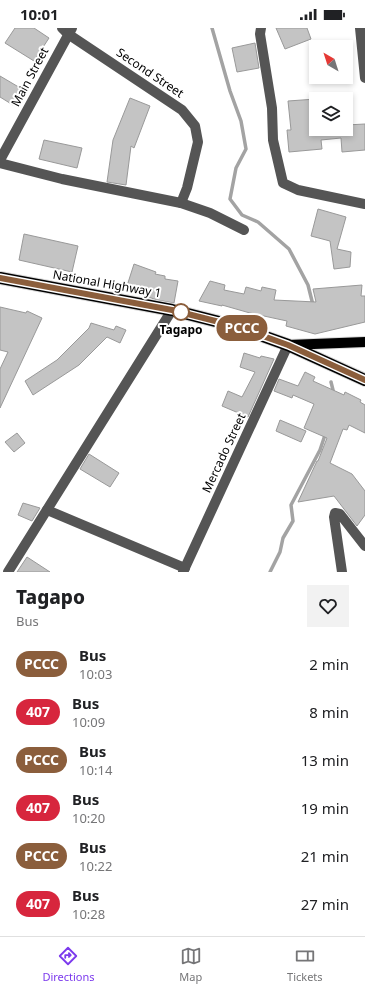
<!DOCTYPE html>
<html lang="en">
<head>
<meta charset="utf-8">
<style>
	body { margin:0; font-family:"Noto Sans",sans-serif; background:#f2f2f2; color:#202124; height:100vh; display:flex; flex-direction:column; font-size:15px; white-space:nowrap }
	* { box-sizing:border-box; margin:0 }
	p { font-size:13px; color:#757577 }
	.icon { flex:none; width:22px; height:22px; fill:none; stroke:currentColor; stroke-width:2; stroke-linecap:round; stroke-linejoin:round }
	.map { position:relative; height:544px; overflow:hidden }
	.drawer { display:flex; flex-direction:column; background:#fff; flex:1 }
	.drawer>* { flex:none }
	.badge { padding:0 8px; border-radius:13px; font-size:14px; line-height:26px }
	.needle { width:26px; rotate:321deg }
	.controls { position:absolute; left:309px; top:12px; display:grid; gap:8px }
	.controls a { display:grid; place-items:center; width:44px; height:44px; border-radius:0px; background:#fff; box-shadow:0 2px 6px #0003; font-size:20px }
	.map>.badge { position:absolute; translate:-50% -50%; box-shadow:0 0 0 2px #fff }
	.round { display:grid; place-items:center; flex:none; width:42px; height:42px; border-radius:0px; background:#f2f2f2 }
	.head { display:flex; align-items:center; justify-content:space-between; height:68px; padding:0 16px }
	h1 { font-size:19px; font-weight:800; line-height:30px }
	ul { padding:0; list-style:none }
	li { display:flex; align-items:center; gap:12px; height:48px; padding:0 16px }
	li div { flex:1 }
	li b { display:block; font-size:15px }
	li em { font-style:normal }
	li .badge { min-width:44px; font-weight:700; text-align:center }
	.status { display:flex; justify-content:space-between; align-items:center; height:28px; padding:0 20px; background:#fff; direction:ltr }
	.status svg { height:11px; fill:currentColor }
	.tab-bar { display:flex; justify-content:space-around; align-items:center; height:56px; border-top:1px solid #e0e0e0; background:#fff; font-size:11px; color:#757577 }
	.tab-bar a { display:grid; justify-items:center; gap:2px }
	.tab-bar .selected { color:#7c3aed }
	.map>svg:first-child { display:block }
</style>
</head>
<body>
<div class="status"><b>10:01</b><svg viewBox="0 0 49 12"><path d="M0 12V9h3v3zM5 12V6h3v6zM10 12V3h3v9zM15 12V0h3v12zM26 1h20v11H26zM47 4h2v5h-2z"/></svg></div>
<div class="map">
<svg width="365" height="544" viewBox="0 0 365 544">
	<rect width="100%" height="100%" fill="#fff"/>
	<g fill="none" stroke-linecap="round" stroke-linejoin="round">
		<g stroke="#a3a3a3" stroke-width="3.5">
			<polyline points="212,0 230,63 241,93 246,121 236,140 230,171 242,187 258,194 289,221 308,257 313,277"/>
			<polyline points="331,354 334,366"/>
			<polyline points="270,544 280,524 283,510 293,493 291,477 320,422 326,404"/>
		</g>
	</g>
	<g fill="#c4c4c4" stroke="#999">
		<polygon points="15,0 34,0 49,10 34,33 5,15"/>
		<polygon points="276,0 307,0 311,11 285,21"/>
		<polygon points="255,15 259,40 237,44 232,20"/>
		<polygon points="0,48 22,61 13,77 0,69"/>
		<polygon points="130,70 150,78 134,120 131,118 126,157 107,154 113,112"/>
		<polygon points="316,71 316,101 346,101 346,97 365,96 365,122 342,124 341,110 321,112 322,121 289,124 287,102 291,102 288,73"/>
		<polygon points="44,112 82,120 77,140 39,131"/>
		<polygon points="318,181 346,189 337,221 351,224 350,239 334,241 330,213 311,208"/>
		<polygon points="24,206 78,218 72,244 19,232"/>
		<polygon points="134,236 156,244 155,246 165,248 165,251 178,253 174,275 157,272 126,261"/>
		<polygon points="210,253 225,257 224,262 244,266 246,259 261,263 262,259 276,262 274,272 316,274 313,261 362,257 361,268 365,268 365,294 315,306 286,298 287,293 250,285 222,277 222,278 199,273"/>
		<polygon points="0,279 26,285 27,283 42,290 0,380 0,341 8,324 0,322"/>
		<polygon points="91,295 114,302 116,298 126,302 120,315 107,309 79,337 33,367 25,353 57,332 89,300"/>
		<polygon points="244,325 260,330 261,328 274,331 248,389 222,378 228,363 242,369 255,344 240,339"/>
		<polygon points="305,344 315,349 313,353 344,367 345,364 361,372 360,374 365,377 365,405 349,397 347,402 343,401 330,435 352,446 365,463 365,487 357,498 334,468 298,474 317,433 318,433 327,410 304,400 314,376 293,367 292,370 274,363 279,351 298,358"/>
		<polygon points="280,392 306,403 301,414 276,403"/>
		<polygon points="17,405 25,415 14,424 5,414"/>
		<polygon points="89,426 119,445 110,459 80,441"/>
		<polygon points="23,475 40,480 32,493 18,487"/>
		<polygon points="27,529 50,544 17,544"/>
	</g>
	<g fill="none" stroke-linecap="round" stroke-linejoin="round">
		<g stroke="#dbdbdb" stroke-width="12">
			<polyline id="major" points="288,317 365,314"/>
		</g>
		<g stroke="#dbdbdb" stroke-width="14">
			<polyline id="highway" points="0,250 172,282 235,298 288,317 365,352"/>
		</g>
		<g stroke="#555" stroke-width="10">
			<polyline points="62,0 68,6 182,82 195,98 198,114 187,160 181,175"/>
			<polyline points="261,0 260,6 272,80 273,112 283,155 298,162 365,176"/>
			<polyline points="360,0 365,50"/>
			<polyline points="0,132 72,0"/>
			<polyline points="0,135 62,151 181,175 210,185 244,202"/>
			<polyline points="47,482 185,540"/>
			<polyline points="8,544 172,282"/>
			<polyline points="183,544 288,317"/>
			<polyline points="342,544 334,489 335,485 340,486 365,518"/>
		</g>
		<use href="#major" stroke="#000" stroke-width="10"/>
		<use href="#highway" stroke="#000" stroke-width="12"/>
	</g>
	<g fill="none" stroke-linecap="round" stroke-linejoin="round">
		<g stroke="#fff" stroke-width="9">
			<polyline id="line" points="0,250 172,282 235,298 288,317 365,352"/>
		</g>
		<use href="#line" stroke="#8b5e3c" stroke-width="6"/>
	</g>
	<circle fill="#fff" stroke="#8b5e3c" stroke-width="2" cx="181" cy="284" r="8"/>
	<g text-anchor="middle" stroke-width="4" stroke-linejoin="round" paint-order="stroke">
		<g font-size="12" fill="#000" stroke="#fff">
			<text transform="translate(150 45) rotate(34)" y="4">Second Street</text>
			<text transform="translate(30 49) rotate(-62)" y="4">Main Street</text>
			<text transform="translate(107 256) rotate(10)" y="4">National Highway 1</text>
			<text transform="translate(224 425) rotate(-65)" y="4">Mercado Street</text>
		</g>
		<g font-size="12" font-weight="bold" fill="#000" stroke="#fff">
			<text x="181" y="306">Tagapo</text>
		</g>
	</g>
</svg>
<div class="controls">
<a><svg class="needle" viewBox="-14 -14 28 28"><path d="M0-13l5 13h-10z" fill="#e53935"/><path d="M0 13l5-13h-10z" fill="#757577"/></svg></a>
<a><svg class="icon" aria-label="layers" viewBox="0 0 24 24"><path d="M12 4l9 5-9 5-9-5zM3 14l9 5 9-5"/></svg></a>
</div>
<b class="badge" style="left:242px;top:300px;background:#8b5e3c;color:#fff">PCCC</b>
</div>
<section class="drawer">
<div class="head"><div><h1>Tagapo</h1><p>Bus</p></div><a class="round"><svg class="icon" aria-label="heart" viewBox="0 0 24 24"><path d="M12 20l-8-8c-3-5 5-10 8-4 3-6 11-1 8 4z"/></svg></a></div>
<ul>
<li><span class="badge" style="background:#8b5e3c;color:#fff">PCCC</span><div><b>Bus</b><p>10:03</p></div><em>2 min</em></li>
<li><span class="badge" style="background:#d7263d;color:#fff">407</span><div><b>Bus</b><p>10:09</p></div><em>8 min</em></li>
<li><span class="badge" style="background:#8b5e3c;color:#fff">PCCC</span><div><b>Bus</b><p>10:14</p></div><em>13 min</em></li>
<li><span class="badge" style="background:#d7263d;color:#fff">407</span><div><b>Bus</b><p>10:20</p></div><em>19 min</em></li>
<li><span class="badge" style="background:#8b5e3c;color:#fff">PCCC</span><div><b>Bus</b><p>10:22</p></div><em>21 min</em></li>
<li><span class="badge" style="background:#d7263d;color:#fff">407</span><div><b>Bus</b><p>10:28</p></div><em>27 min</em></li>
</ul>
</section>
<nav class="tab-bar">
<a class="selected"><svg class="icon" aria-label="directions" viewBox="0 0 24 24"><path d="M12 3l9 9-9 9-9-9zM9 14v-3h6M13 9l2 2-2 2"/></svg>Directions</a>
<a><svg class="icon" aria-label="map" viewBox="0 0 24 24"><path d="M3 6l6-2 6 2 6-2v14l-6 2-6-2-6 2zM9 4v14M15 6v14"/></svg>Map</a>
<a><svg class="icon" aria-label="tickets" viewBox="0 0 24 24"><path d="M3 7h18v10H3zM15 7v10"/></svg>Tickets</a>
</nav>
</body>
</html>
